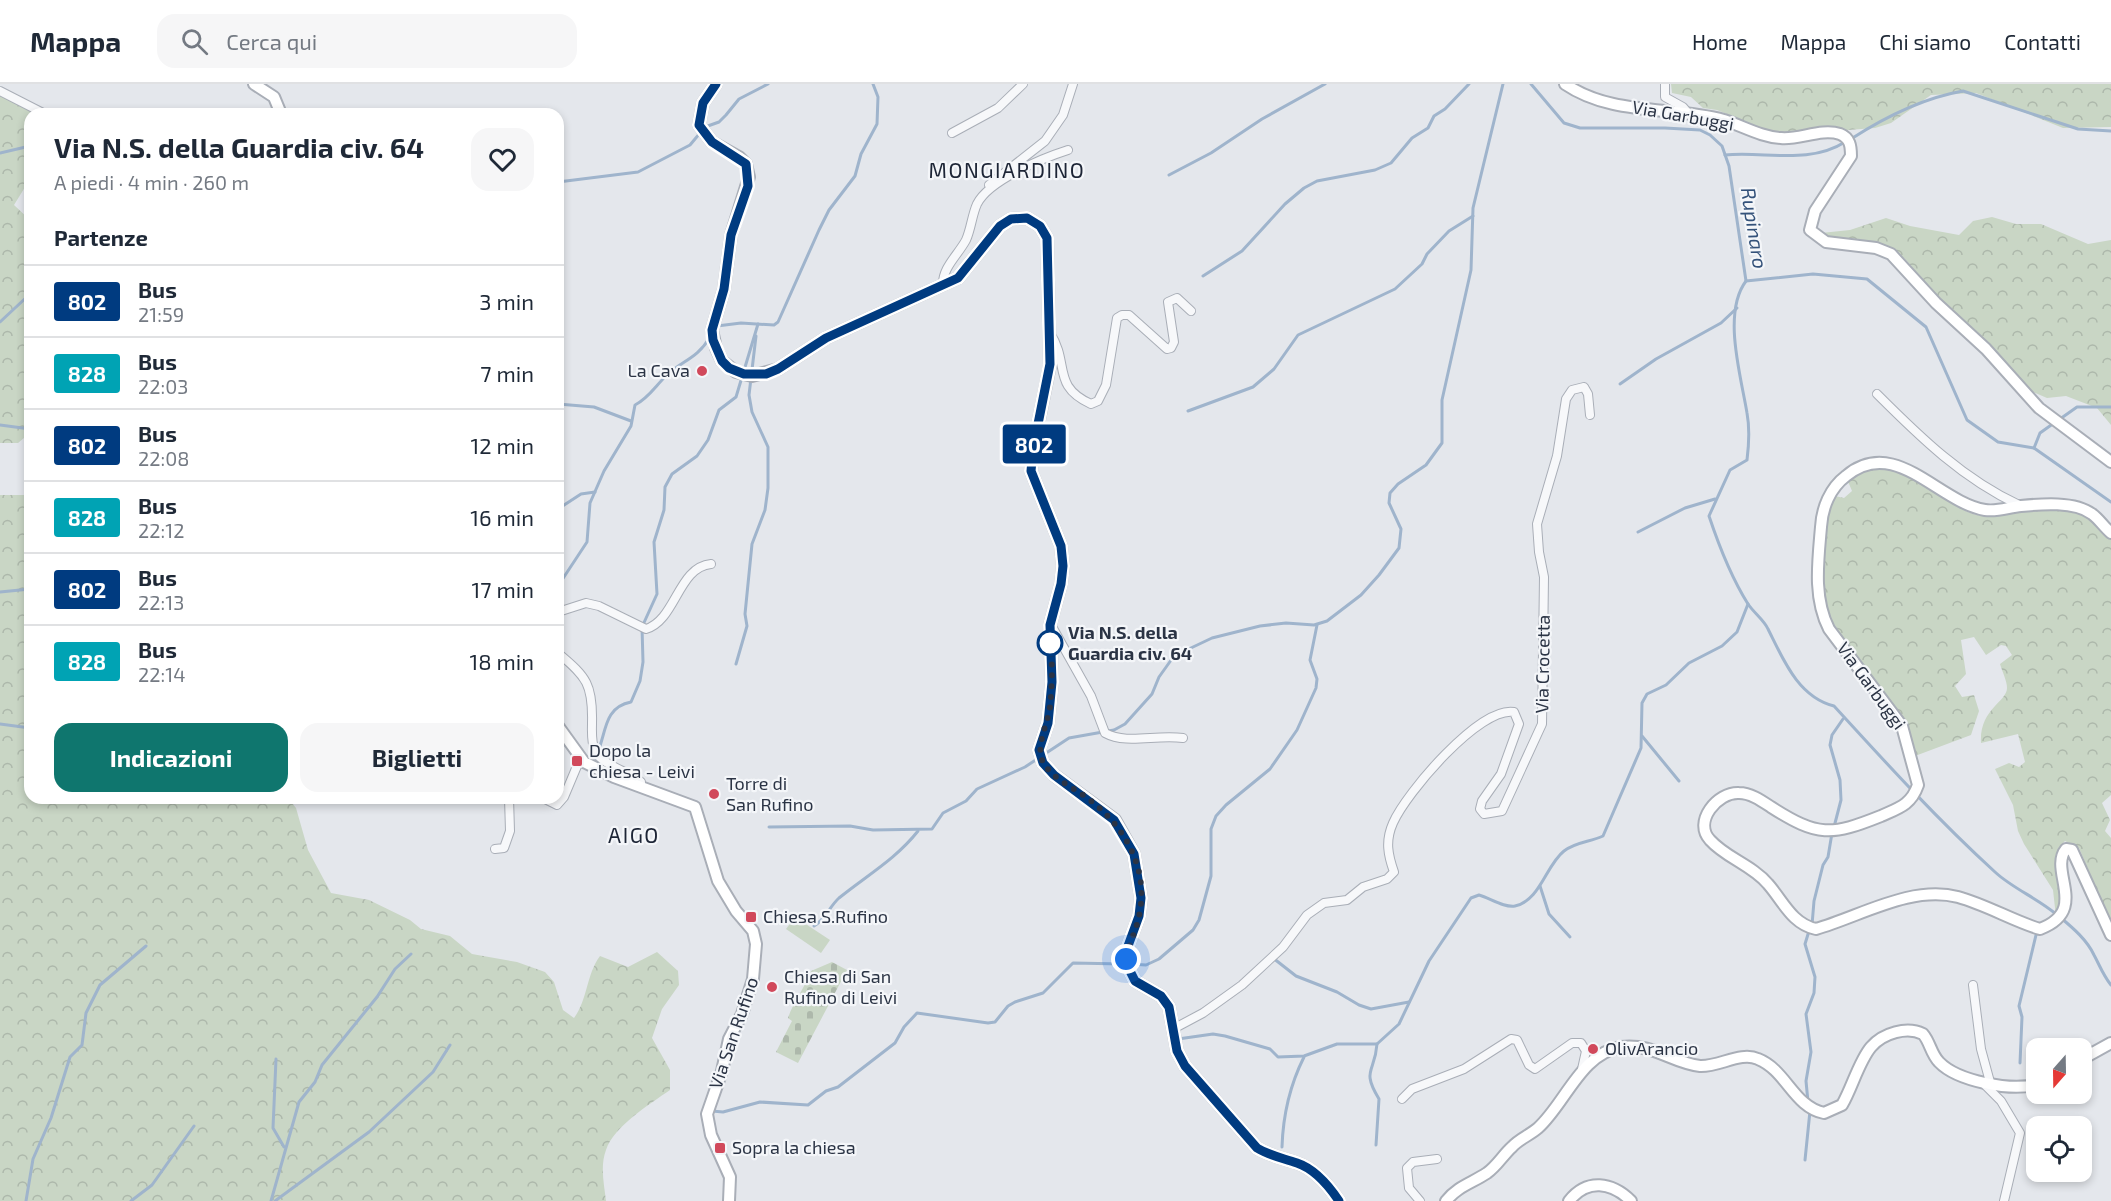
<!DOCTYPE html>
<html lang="it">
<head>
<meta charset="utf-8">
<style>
	body { margin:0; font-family:"Exo 2",sans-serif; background:#f6f6f7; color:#1f2937; height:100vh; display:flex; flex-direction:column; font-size:22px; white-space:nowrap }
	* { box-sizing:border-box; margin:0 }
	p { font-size:20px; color:#747a83 }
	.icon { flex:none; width:33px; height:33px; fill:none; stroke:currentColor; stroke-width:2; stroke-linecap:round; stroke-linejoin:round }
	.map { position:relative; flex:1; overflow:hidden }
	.sheet { position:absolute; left:24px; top:24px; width:540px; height:696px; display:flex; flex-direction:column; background:#fff; border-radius:18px; box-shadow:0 3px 9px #0003 }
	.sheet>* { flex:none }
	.badge { padding:0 12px; border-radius:4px; font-size:21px; line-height:39px }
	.needle { width:39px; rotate:200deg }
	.fabs { position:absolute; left:2026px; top:954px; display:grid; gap:12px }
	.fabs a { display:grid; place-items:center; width:66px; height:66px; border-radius:12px; background:#fff; box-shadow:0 3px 9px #0003; font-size:30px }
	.you { position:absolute; width:30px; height:30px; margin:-15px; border:4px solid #fff; border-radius:50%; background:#1a73e8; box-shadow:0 0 0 9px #1a73e833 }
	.map>.badge { position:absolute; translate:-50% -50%; box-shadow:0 0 0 3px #fff }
	h2 { padding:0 30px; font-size:22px; line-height:54px }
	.round { display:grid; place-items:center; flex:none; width:63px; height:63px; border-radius:18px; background:#f6f6f7 }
	.head { display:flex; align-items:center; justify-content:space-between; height:102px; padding:0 30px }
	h1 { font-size:28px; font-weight:700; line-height:45px }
	.cta { display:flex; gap:12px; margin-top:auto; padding:12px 30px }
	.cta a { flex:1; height:69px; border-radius:18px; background:#0f766e; color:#fff; font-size:24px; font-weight:700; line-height:69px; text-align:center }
	.cta a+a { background:#f6f6f7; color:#1f2937 }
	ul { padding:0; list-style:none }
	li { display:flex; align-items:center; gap:18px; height:72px; padding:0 30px; border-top:2px solid #e0e1e3 }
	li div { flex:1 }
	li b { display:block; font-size:22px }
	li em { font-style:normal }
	li .badge { min-width:66px; font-weight:700; text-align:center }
	header { display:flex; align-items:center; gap:36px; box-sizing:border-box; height:84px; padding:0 30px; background:#fff; border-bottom:2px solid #e0e1e3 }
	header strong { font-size:28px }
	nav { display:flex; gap:33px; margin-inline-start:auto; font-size:21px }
	.search { width:420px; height:54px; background:#f6f6f7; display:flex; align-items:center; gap:15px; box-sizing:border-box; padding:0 21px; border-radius:18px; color:#747a83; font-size:22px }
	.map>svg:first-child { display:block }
</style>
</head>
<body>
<header>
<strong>Mappa</strong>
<div class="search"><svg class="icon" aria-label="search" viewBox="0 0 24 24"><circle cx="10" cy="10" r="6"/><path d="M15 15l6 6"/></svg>Cerca qui</div>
<nav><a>Home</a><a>Mappa</a><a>Chi siamo</a><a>Contatti</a></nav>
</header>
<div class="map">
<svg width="2111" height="1117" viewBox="0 0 2111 1117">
	<defs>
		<pattern id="forest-crowns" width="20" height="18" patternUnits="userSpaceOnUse" patternTransform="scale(1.5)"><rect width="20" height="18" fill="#c9d6c5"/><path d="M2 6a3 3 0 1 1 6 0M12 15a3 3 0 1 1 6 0" fill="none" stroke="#adb8ab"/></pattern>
		<pattern id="cemetery-stones" width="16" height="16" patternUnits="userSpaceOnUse" patternTransform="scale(1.5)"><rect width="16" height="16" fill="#c9d6c5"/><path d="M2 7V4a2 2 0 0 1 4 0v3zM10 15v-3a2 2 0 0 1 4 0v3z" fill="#adb8ab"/></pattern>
	</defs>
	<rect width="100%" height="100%" fill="#e4e7ec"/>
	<polygon fill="#c9d6c5" points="795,833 830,856 821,869 786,845"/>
	<g fill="url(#forest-crowns)">
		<polygon points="1671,0 2111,0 2111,43 2063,44 1976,9 1931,11 1891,39 1875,44 1779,51 1717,26 1703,24 1691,13 1672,9"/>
		<polygon points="0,9 45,30 30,30 30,95 14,121 30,136 30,349 18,359 0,359"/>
		<polygon points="1992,133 2016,140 2041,140 2088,160 2111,156 2111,341 2097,324 2066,312 2047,314 2033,308 1941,216 1904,174 1886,162 1826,153 1821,149 1850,146 1886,134 1910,142 1959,151 1973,137"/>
		<path d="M 1870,382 C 1899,383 1926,399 1950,416 C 1958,421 1963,427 1973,430 C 1989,435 2003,428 2019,426 C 2033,424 2075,424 2087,432 C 2095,439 2103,447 2111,454 L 2111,711 L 2102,719 L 2110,736 L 2105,747 L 2111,754 L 2111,839 L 2079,764 L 2065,757 C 2050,770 2060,796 2061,814 C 2061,820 2058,827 2056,833 L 2053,806 L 2024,760 L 2018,747 L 2013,721 L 1995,685 L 2009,679 L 2019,683 L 2025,678 L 2018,650 L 1981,659 C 1979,625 2007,618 2007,604 C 2007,597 2002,587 2000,580 L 2012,571 L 2006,562 L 2001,561 L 1986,571 L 1974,553 L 1961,556 L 1966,590 L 1955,602 L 1962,613 L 1974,611 L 1979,627 L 1971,651 L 1915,672 C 1907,626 1867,590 1842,552 C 1837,543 1828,534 1825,524 C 1820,507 1822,488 1823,470 C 1824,450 1825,429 1835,412 L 1844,414 L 1852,407 L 1847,395 Z"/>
		<path d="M 0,411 L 30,411 L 30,714 L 288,714 L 296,724 L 308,766 L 331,809 L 369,816 L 410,836 L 421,845 L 450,852 L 472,870 L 517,878 L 545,888 L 554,898 L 563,926 L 574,934 C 588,915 586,891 600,872 L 628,883 L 657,868 L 678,887 L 679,901 L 662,925 L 652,954 L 670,986 L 670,1006 C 650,1020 614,1042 606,1066 C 600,1082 604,1100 606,1117 L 0,1117 Z"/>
	</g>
	<path fill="url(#cemetery-stones)" d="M 832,878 L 847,886 L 798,979 L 776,968 L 792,937 L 788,934 C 794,916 805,904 811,887 Z"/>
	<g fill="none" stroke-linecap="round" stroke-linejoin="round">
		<g stroke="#9fb4cc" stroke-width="3">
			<polyline points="1531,0 1564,39 1580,44 1665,44 1700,46 1710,51 1722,62 1729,82 1746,197 1813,190 1867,195 1926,243 1967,336 1998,358 2034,364 2111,418"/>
			<path d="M 1851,55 C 1885,33 1923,14 1963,7 L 2078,45 L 2111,47"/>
			<polyline points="0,69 30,62"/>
			<path d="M 1725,71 C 1764,67 1809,81 1845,58"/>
			<polyline points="1169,91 1211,69 1262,35 1325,0"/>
			<polyline points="558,98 638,88 690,61 705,43 719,38 726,31 739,15 768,0"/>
			<polyline points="1203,192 1242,167 1285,120 1304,104 1317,97 1375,86 1391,79 1412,54 1428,44 1434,32 1445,25 1469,0"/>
			<path d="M 1746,197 C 1722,229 1741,292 1747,329 C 1750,345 1749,360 1747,376 L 1730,386 L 1709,432 C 1719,462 1731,493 1748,520 C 1754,529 1764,536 1768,545 C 1783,575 1798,613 1834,622 C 1886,679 1938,736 1995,788 C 2012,804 2037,814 2056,830"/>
			<polyline points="0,238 30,210"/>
			<polyline points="717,242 741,239 774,241 778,238 819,146 829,126 855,92 861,70 877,40 878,13 873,0"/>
			<polyline points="1620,300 1656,275 1721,239 1737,224"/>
			<polyline points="558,320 594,323 631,337"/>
			<polyline points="1188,327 1253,303 1274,285 1298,251 1395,205 1422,180 1427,170 1449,147 1473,132"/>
			<polyline points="2060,335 2077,323 2111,323"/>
			<polyline points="0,341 30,345"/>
			<polyline points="2034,364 2040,349 2054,339"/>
			<polyline points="558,425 581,410 595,408"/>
			<polyline points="1638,448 1685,424 1715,415"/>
			<path d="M 558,502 L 587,458 L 590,419 L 604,387 L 631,342 L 635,321 C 649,314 656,301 667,291 C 683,276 697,275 710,253"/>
			<polyline points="0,508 30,505"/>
			<polyline points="736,580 747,542 745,530 752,460 765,426 768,404 768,363 752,328 749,311 756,252"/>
			<polyline points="0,640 30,644"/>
			<polyline points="1642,652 1679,697"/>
			<path d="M 592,679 C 608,658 599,624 631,618 L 640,597 L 643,578 L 642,543 L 657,510 L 654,458 L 664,426 L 665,403 L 672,390 L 697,372 L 708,356 L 719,326 L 736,313 L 758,240"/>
			<polyline points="769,743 850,742 873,746 932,745 943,729 966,717 977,705 1025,683 1069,654 1114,646 1125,640 1152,610 1159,593 1174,572 1212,554 1260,542 1286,539 1314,541 1327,537 1361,511 1379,491 1399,464 1401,445 1389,419 1390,409 1398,400 1426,381 1442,359 1442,316 1471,186 1473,124 1503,0"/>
			<polyline points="1834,743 1841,716 1840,696 1830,661 1832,651 1843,635"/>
			<polyline points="1540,802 1549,830 1570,853"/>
			<path d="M 2061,834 C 2073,844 2087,856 2094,871 C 2100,882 2103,891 2111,901"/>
			<polyline points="1812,841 1814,817 1823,781 1828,773 1832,749"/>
			<path d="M 814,842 C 826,835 829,823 839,814 C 866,792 896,775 918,747"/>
			<polyline points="1273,874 1296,892 1337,908 1359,921 1371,925 1409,918"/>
			<polyline points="1130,880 1146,881 1159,875 1193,846 1199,836 1211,792 1211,745 1216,732 1226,721 1270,685 1297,646 1316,604 1317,595 1310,576 1317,541"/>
			<path d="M 1178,955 L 1213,950 L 1225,952 L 1270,965 L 1278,973 L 1304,972 L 1337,960 L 1377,960 L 1399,940 L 1429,877 L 1471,814 L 1479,811 C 1490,814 1504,824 1515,822 C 1540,817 1546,781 1564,767 C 1575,758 1590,758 1603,752 L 1641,664 L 1642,619 L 1647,610 L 1666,601 L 1689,579 L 1722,562 L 1737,548 L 1748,520"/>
			<polyline points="276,975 273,1044 284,1063"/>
			<polyline points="2020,979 2022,933 2019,922 2036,851 2040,847"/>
			<polyline points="1808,1018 1806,997 1811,968 1806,930 1814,909 1815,893 1805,860 1809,847"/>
			<polyline points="712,1027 723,1028 760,1018 808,1021 826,1007 838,1003 895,959 904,943 917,929 988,939 995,938 1008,922 1015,918 1043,909 1073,879 1123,880"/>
			<path d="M 1376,1061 L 1379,1015 C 1361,985 1375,989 1377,960"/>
			<path d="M 1282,1063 C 1283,1031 1290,1001 1304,973"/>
			<polyline points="1805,1076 1810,1027"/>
			<polyline points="26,1117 33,1075 51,1034 70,973 82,961 86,929 100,901 146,862"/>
			<polyline points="131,1117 152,1101 194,1042"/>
			<polyline points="271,1117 299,1018 315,998 322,981 377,913 395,885 411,870"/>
			<polyline points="275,1117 369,1048 433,988 450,961"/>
		</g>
		<g stroke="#a9aeb7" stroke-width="10">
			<g id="street">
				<polyline points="1665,0 1665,13 1683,23 1689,30"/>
				<polyline points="0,7 45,30"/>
				<polyline points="952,49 998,24 1023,0"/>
				<polyline points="989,101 1045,57 1063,31 1073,0"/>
				<path d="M 943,201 C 942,184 958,171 966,156 C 971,145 972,131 977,120 C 989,96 1043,74 1068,66"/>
				<path d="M 1050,249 C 1070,279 1051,302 1091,320 L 1098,317 L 1106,301 L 1117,234 L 1122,231 L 1129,231 L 1167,265 L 1171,264 L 1174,258 L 1168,218 L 1177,214 L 1191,227"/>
				<path d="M 1877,310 C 1920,353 1963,395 2019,421"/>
				<path d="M 558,528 L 586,519 L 599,522 L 646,545 C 676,536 678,483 711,480"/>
				<path d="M 1050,539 L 1091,612 L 1105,649 C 1127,661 1156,650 1183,654"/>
				<path d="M 558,569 C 587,593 593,601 592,639 C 592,648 591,658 595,667 C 603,682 629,687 641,698 L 641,702"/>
				<polyline points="543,714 557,721 564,713 580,675"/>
				<polyline points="495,765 504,764 510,747 509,714"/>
				<polyline points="1973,901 1981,965 1990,998"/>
				<path d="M 1173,945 L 1203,929 L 1242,901 L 1283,863 L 1307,831 L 1324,819 L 1347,816 L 1363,803 L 1387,795 L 1394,788 C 1388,771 1385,757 1393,739 C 1406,709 1480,622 1514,628 L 1519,640 L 1501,690 L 1482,717 L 1480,725 L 1484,730 L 1502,727 L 1542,640 L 1544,493 L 1539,468 L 1537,440 L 1557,372 L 1566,315 L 1572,306 L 1584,303 L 1588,310 L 1590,331"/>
				<polyline points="1983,999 2001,1017 2020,1049 2004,1117"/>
				<polyline points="1402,1015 1412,1005 1464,985 1511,955 1517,956 1529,981 1535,985 1572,959 1581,959 1586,967 1582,985"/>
				<polyline points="1420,1117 1409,1104 1407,1084 1413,1078 1437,1075"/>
			</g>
		</g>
		<g stroke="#a9aeb7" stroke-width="14">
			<g id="secondary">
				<polyline points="254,0 274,13 281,30"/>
				<path d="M 716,0 L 703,19 L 699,41 L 712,58 L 739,73 L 746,80 L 749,93 L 731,151 L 724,205 L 712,246 L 716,264 L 722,277 L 736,288 L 752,292 L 778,285 L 826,254 L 958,194 L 1000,142 L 1011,135 L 1027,134 L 1040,142 L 1047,154 L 1050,281 L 1033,365 L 1031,387 L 1061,462 L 1063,482 L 1061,500 L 1050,541 L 1052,598 L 1048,639 L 1039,666 L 1043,679 L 1054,691 L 1115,736 L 1134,770 L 1141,814 L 1139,832 L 1128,862 L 1126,879 L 1135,897 L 1161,912 L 1169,923 L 1177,967 L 1185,982 L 1257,1064 C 1270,1072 1283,1074 1297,1079 C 1315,1085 1329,1102 1339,1117"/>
				<path d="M 1565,0 C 1612,32 1671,22 1724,36 C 1743,42 1761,53 1781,54 C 1799,56 1821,44 1840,50 C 1850,54 1851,62 1851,72 L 1815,127 L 1810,146 L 1826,158 L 1876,164 L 1891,170 L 1936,219 L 1986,265 L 2039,324 L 2111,378"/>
				<path d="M 2111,449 C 2104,443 2099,435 2092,430 C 2075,417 2041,420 2021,422 C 2009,423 1998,428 1985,426 C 1938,418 1895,351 1846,392 C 1830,404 1822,424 1821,443 C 1818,478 1813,514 1829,545 L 1902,642 L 1918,701 C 1911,721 1899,724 1881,732 C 1831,752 1818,753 1771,723 C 1762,717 1751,709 1739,709 C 1717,708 1693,738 1710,756 C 1726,774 1752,781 1768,800 C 1783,817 1792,840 1816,845 C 1861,832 1911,801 1958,813 C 1987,821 2013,837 2040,845 C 2090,826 2048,787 2066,765 L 2072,766 L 2111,851"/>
				<polyline points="558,642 584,678 614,693 695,723 718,797 736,827 753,847 756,860 753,895 742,930 729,955 722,987 707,1030 711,1051 730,1093 729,1117"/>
				<polyline points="2082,975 2111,959"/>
				<path d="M 1446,1117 C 1458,1102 1472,1099 1487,1089 C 1497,1082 1503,1071 1512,1063 C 1519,1055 1530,1051 1538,1044 C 1565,1020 1581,969 1621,963 C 1653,959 1672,979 1700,982 C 1719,983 1741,967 1758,975 C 1786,986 1794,1023 1824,1029 L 1842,1021 C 1852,1004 1859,977 1871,963 C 1883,949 1907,942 1923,950 C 1930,958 1931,970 1939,978 C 1957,997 2012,1008 2037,1000"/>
				<path d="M 1569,1117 C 1587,1094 1612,1098 1631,1117"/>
			</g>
		</g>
		<use href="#street" stroke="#f7f8fa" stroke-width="8"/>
		<use href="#secondary" stroke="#fff" stroke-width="10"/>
	</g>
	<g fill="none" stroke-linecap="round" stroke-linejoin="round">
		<g stroke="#fff" stroke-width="14">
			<path id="line" d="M 716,0 L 703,19 L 699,41 L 712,58 L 746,80 L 748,102 L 731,151 L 724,205 L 712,246 L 713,256 L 722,277 L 729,284 L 744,290 L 766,290 L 778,285 L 826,254 L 958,194 L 1000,142 L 1011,135 L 1027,134 L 1040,142 L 1047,154 L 1050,280 L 1033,365 L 1031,387 L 1061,462 L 1063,482 L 1061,500 L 1050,541 L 1052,598 L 1048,639 L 1039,666 L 1043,679 L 1054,691 L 1114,736 L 1134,770 L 1141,814 L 1139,832 L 1128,862 L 1126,879 L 1135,897 L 1161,912 L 1169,923 L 1177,967 L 1185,982 L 1257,1064 C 1270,1072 1283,1074 1297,1079 C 1315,1085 1329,1102 1339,1117"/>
		</g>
		<use href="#line" stroke="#003b80" stroke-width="9"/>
		<path stroke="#2b3445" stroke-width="6" stroke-dasharray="0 10.8" d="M 1050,559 C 1053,580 1052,602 1050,623 C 1048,639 1036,661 1042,676 C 1049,692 1070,702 1083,711 C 1122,738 1150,782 1139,832 C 1136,847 1129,860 1126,875"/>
	</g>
	<g fill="#d1495b" stroke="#f4f6f9" stroke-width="2">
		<circle cx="702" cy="287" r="6"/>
		<rect x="571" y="671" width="12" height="12" rx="3"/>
		<circle cx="714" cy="710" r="6"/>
		<rect x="745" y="827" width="12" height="12" rx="3"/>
		<circle cx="772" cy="903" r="6"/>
		<circle cx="1593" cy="965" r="6"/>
		<rect x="714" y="1058" width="12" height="12" rx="3"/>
	</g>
	<circle fill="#fff" stroke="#003b80" stroke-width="3" cx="1050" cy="559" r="12"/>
	<g text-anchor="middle" stroke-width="4.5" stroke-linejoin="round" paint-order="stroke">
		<g font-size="18" fill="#2b3445" stroke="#f4f6f9">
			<text transform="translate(1683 32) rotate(10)" y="6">Via Garbuggi</text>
			<text transform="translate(1543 580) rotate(-89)" y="6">Via Crocetta</text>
			<text transform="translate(1871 602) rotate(54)" y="6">Via Garbuggi</text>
			<text transform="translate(734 949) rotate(-71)" y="6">Via San Rufino</text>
		</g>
		<g font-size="18" fill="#2b3445" stroke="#f4f6f9" text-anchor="start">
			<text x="690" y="293" text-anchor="end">La Cava</text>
			<text x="589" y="673">Dopo la<tspan x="589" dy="21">chiesa - Leivi</tspan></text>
			<text x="726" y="706">Torre di<tspan x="726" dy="21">San Rufino</tspan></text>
			<text x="763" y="839">Chiesa S.Rufino</text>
			<text x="784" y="899">Chiesa di San<tspan x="784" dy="21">Rufino di Leivi</tspan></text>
			<text x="1605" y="971">OlivArancio</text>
			<text x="732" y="1070">Sopra la chiesa</text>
		</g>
		<g font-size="18" font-weight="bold" fill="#2b3445" stroke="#f4f6f9" text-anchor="start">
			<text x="1068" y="555">Via N.S. della<tspan x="1068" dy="21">Guardia civ. 64</tspan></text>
		</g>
		<g font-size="20" font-style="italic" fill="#34527a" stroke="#f4f6f9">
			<text transform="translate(1754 144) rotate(81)" y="7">Rupinaro</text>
		</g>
		<g font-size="21" letter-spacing="1.5" fill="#1d2536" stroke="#f4f6f9">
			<text x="1007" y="94">MONGIARDINO</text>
			<text x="634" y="759">AIGO</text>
		</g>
	</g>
</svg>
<div class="fabs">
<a><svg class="needle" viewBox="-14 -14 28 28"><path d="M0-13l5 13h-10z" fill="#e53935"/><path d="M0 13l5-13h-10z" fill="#747a83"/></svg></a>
<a><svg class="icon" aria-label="locate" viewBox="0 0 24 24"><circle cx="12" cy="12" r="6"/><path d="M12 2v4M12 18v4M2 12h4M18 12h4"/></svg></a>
</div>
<div class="you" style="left:1126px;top:875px"></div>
<b class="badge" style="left:1034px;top:360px;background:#003b80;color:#fff">802</b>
<section class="sheet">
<div class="head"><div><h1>Via N.S. della Guardia civ. 64</h1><p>A piedi · 4 min · 260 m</p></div><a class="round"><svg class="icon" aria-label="heart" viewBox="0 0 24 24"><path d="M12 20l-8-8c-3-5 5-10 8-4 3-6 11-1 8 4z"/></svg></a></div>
<h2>Partenze</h2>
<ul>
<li><span class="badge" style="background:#003b80;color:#fff">802</span><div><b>Bus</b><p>21:59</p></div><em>3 min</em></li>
<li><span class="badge" style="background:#00a3b4;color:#fff">828</span><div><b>Bus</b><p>22:03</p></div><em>7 min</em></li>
<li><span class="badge" style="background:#003b80;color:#fff">802</span><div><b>Bus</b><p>22:08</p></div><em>12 min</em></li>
<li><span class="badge" style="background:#00a3b4;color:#fff">828</span><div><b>Bus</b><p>22:12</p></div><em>16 min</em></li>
<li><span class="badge" style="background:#003b80;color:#fff">802</span><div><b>Bus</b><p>22:13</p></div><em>17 min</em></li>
<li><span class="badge" style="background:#00a3b4;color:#fff">828</span><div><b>Bus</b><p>22:14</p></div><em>18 min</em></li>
</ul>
<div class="cta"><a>Indicazioni</a><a>Biglietti</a></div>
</section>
</div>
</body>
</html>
